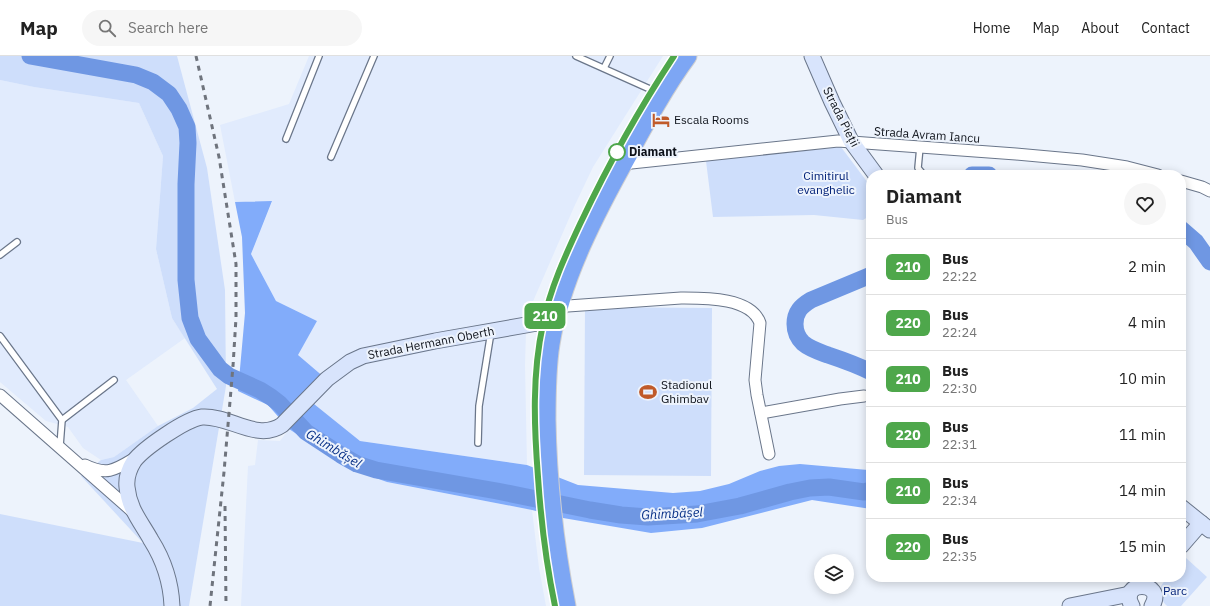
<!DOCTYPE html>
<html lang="en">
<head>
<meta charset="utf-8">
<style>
	body { margin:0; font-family:"IBM Plex Sans",sans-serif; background:#f6f6f6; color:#222; height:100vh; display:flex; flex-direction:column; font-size:15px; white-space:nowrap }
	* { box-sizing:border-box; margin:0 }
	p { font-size:13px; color:#767676 }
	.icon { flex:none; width:22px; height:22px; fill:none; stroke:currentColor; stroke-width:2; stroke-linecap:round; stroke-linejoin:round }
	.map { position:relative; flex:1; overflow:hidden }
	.panel { position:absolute; left:866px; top:114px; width:320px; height:412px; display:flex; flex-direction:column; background:#fff; border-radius:16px; box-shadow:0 2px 10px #0003 }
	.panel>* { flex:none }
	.badge { padding:0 8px; border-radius:6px; font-size:14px; line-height:26px }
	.tools { position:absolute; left:814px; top:498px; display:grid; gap:8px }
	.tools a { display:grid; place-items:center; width:40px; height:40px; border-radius:50%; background:#fff; box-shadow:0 2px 10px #0003; font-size:20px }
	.map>.badge { position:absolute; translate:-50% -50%; box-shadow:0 0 0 2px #fff }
	.round { display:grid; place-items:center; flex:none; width:42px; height:42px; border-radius:21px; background:#f6f6f6 }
	.head { display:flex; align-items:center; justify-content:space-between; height:68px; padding:0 20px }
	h1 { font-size:19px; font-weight:800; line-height:30px }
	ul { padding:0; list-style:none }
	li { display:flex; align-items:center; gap:12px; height:56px; padding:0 20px; border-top:1px solid #e0e0e0 }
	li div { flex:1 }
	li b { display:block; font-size:15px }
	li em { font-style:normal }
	li .badge { min-width:44px; font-weight:700; text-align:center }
	header { display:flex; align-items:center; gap:24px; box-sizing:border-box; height:56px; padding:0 20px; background:#fff; border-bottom:1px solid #e0e0e0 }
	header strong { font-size:19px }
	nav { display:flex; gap:22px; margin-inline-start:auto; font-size:14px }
	.search { width:280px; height:36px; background:#f6f6f6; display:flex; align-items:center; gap:10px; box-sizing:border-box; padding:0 14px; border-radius:22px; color:#767676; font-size:15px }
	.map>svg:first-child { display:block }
</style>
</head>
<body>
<header>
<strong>Map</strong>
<div class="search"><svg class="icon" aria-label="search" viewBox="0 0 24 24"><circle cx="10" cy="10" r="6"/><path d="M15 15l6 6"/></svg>Search here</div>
<nav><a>Home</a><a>Map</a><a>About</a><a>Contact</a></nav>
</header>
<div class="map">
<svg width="1210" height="550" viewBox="0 0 1210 550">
	<rect width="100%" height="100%" fill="#edf3fc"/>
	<g fill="#e1ebfd">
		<polygon points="309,0 663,0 593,111 574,151 531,250 526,276 525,309 527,409 360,385 313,348 332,328 297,299 317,265 276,245 251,198 272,146 235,146 220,69 289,48"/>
		<polygon points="0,24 34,31 139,47 163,100 156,193 172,262 185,282 126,324 158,370 114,401 101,404 83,392 68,371 46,365 0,326"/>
		<polygon points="289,373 350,413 387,426 532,454 539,512 546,550 241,550 248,410 255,409 258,384 280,385"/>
	</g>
	<g fill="#cedefb">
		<polygon points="0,0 177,0 207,112 225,234 226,330 189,550 0,550 0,458 143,487 81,420 101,404 114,401 158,370 193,352 217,333 172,262 156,193 163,100 139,47 34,31 0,24"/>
		<polygon points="841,91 871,131 871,159 863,164 814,159 713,161 706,105"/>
		<polygon points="585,251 712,252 711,420 584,419"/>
		<path d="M 1186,502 L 1207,521 L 1181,550 C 1177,550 1172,550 1168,550 C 1163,549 1159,536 1161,531 C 1162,527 1166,524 1169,521 L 1181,521 L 1181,508 Z"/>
	</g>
	<polygon fill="#82acfa" points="272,145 251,198 276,245 317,265 298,299 332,328 314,348 360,385 527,409 578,429 673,437 700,435 729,428 760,415 779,410 800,408 868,414 871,410 871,453 812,444 702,472 651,477 563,462 532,454 387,426 350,413 289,373 268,349 238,335 245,257 242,181 235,146"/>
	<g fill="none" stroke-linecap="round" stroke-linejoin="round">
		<g stroke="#6f97e3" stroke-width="17">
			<polyline points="30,0 136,19 153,26 169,38 179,53 187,71 188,87 186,128 186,224 190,262 198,283 220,313 229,320 260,334 271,341 280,348 306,376 341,399 357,408 376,414 497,435 590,454 621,459 648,461 697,458 740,450 790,436 810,432 829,431 864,436 871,434"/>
			<polyline points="972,119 989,119"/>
			<polyline points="1181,173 1196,186 1210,206"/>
			<path d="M 871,219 L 811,244 C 801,250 795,256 795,268 C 795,275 798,282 803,287 C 810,293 820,296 828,299 C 843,304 857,309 871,316"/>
		</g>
		<g stroke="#6a768a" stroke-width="8">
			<g id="lane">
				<polyline points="576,0 652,34"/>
				<polyline points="604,12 610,0"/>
				<polyline points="286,83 319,0"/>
				<polyline points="920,91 918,112 923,118"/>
				<polyline points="331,101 374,0"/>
				<polyline points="0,199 17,186"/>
				<polyline points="0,280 62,364 60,390"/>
				<polyline points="62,364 114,324"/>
				<polyline points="478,387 479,350 491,276"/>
			</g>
		</g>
		<g stroke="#6a768a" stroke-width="13">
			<g id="street">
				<polyline points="622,108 838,85 1016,98 1082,104 1127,111 1158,119"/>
				<polyline points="1181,125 1202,131 1210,135"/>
				<path d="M 559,249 L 568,250 L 681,242 C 704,242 751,241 760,267 L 755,324 L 757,339 L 769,398"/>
				<polyline points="0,339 133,456"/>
				<polyline points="761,357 840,343 864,340"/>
				<path d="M 85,409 C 107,420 115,414 135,402"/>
			</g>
		</g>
		<g stroke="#6a768a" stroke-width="17">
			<g id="secondary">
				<polyline points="812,0 832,46 851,85 876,119"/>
				<polyline points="1181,451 1210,474"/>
				<polyline points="1181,490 1201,467"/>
				<path d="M 172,550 C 171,527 163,503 151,484 C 141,466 129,453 127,431 C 126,422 129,413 134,405 C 144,392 186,363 202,361 C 229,359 257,386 282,369 L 327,323 L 350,306 L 363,300 L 435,285 L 543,266"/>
				<polyline points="1070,550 1130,538"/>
				<path d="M 1132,550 C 1117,524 1167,524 1152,550"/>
			</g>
		</g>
		<g stroke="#cfcfd1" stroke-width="21">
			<path id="highway" d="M 566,550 C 554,488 547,426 546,364 C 546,338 546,313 550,288 C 560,223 597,153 629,96 C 647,63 665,30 687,0"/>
		</g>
		<use href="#lane" stroke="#fff" stroke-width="5.5"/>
		<use href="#street" stroke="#fff" stroke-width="11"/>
		<use href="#secondary" stroke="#d8e4fc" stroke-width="15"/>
		<use href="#highway" stroke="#7da6f4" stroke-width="19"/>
		<g stroke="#6f747d" stroke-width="3" stroke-dasharray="5 5" stroke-linecap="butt">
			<polyline points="196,0 219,101 236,208 236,262 233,310 224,416 210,550"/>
			<polyline points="225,450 226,550"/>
		</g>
	</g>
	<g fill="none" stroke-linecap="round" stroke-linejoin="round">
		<g stroke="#fff" stroke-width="9">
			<path id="line" d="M 555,550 C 546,507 541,465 538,421 C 534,370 532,318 543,268 C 550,232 566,198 581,166 C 608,109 639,53 674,0"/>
		</g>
		<use href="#line" stroke="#4ea74b" stroke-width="6"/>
	</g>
	<defs>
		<g id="hotel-bare" transform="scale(1.38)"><path d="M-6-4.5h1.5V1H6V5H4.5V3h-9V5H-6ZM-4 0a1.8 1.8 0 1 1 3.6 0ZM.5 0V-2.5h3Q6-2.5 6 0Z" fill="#c05a2a" stroke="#edf3fc" stroke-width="2.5" paint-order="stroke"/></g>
		<g id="stadium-bare" transform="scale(1.38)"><path d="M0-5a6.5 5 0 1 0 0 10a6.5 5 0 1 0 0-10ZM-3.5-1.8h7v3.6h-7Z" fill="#c05a2a" stroke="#edf3fc" stroke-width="2.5" paint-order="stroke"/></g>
	</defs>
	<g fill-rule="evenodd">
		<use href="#hotel-bare" x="661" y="64"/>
		<use href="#stadium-bare" x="648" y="336"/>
	</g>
	<circle fill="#fff" stroke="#4ea74b" stroke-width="2" cx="617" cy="96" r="8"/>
	<g text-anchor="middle" stroke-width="4" stroke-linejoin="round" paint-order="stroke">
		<g font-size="12" fill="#0d1119" stroke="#edf3fc">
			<text transform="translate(841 61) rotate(63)" y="4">Strada Pieții</text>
			<text transform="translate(927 79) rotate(4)" y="4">Strada Avram Iancu</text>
			<text transform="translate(431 287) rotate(-11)" y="4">Strada Hermann Oberth</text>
		</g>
		<g font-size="12" fill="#0d1119" stroke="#edf3fc" text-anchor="start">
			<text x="674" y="68">Escala Rooms</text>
			<text x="661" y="333">Stadionul<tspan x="661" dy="14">Ghimbav</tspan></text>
		</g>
		<g font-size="12" font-weight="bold" fill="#0d1119" stroke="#edf3fc" text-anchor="start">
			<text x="629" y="100">Diamant</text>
		</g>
		<g font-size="12" fill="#002077" stroke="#edf3fc">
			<text x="826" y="124">Cimitirul<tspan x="826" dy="14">evanghelic</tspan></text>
			<text x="1175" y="539">Parc</text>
		</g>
		<g font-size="13" font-style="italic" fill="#062f86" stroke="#edf3fc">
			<text transform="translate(334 392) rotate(31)" y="5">Ghimbășel</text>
			<text transform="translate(672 457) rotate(-3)" y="5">Ghimbășel</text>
		</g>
	</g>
</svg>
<div class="tools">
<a><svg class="icon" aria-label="layers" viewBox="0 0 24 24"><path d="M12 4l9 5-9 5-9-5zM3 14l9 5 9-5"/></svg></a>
</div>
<b class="badge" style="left:545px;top:260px;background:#4ea74b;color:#fff">210</b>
<section class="panel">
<div class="head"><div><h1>Diamant</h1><p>Bus</p></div><a class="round"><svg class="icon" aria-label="heart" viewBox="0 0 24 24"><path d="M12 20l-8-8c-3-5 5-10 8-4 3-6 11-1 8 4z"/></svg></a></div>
<ul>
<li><span class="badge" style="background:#4ea74b;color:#fff">210</span><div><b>Bus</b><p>22:22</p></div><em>2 min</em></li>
<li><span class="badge" style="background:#4ea74b;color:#fff">220</span><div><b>Bus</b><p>22:24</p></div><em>4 min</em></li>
<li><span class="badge" style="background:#4ea74b;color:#fff">210</span><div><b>Bus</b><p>22:30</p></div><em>10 min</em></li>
<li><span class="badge" style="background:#4ea74b;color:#fff">220</span><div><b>Bus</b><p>22:31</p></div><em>11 min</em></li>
<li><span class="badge" style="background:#4ea74b;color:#fff">210</span><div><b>Bus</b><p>22:34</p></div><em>14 min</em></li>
<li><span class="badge" style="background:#4ea74b;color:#fff">220</span><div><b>Bus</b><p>22:35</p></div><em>15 min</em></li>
</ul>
</section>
</div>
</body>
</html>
